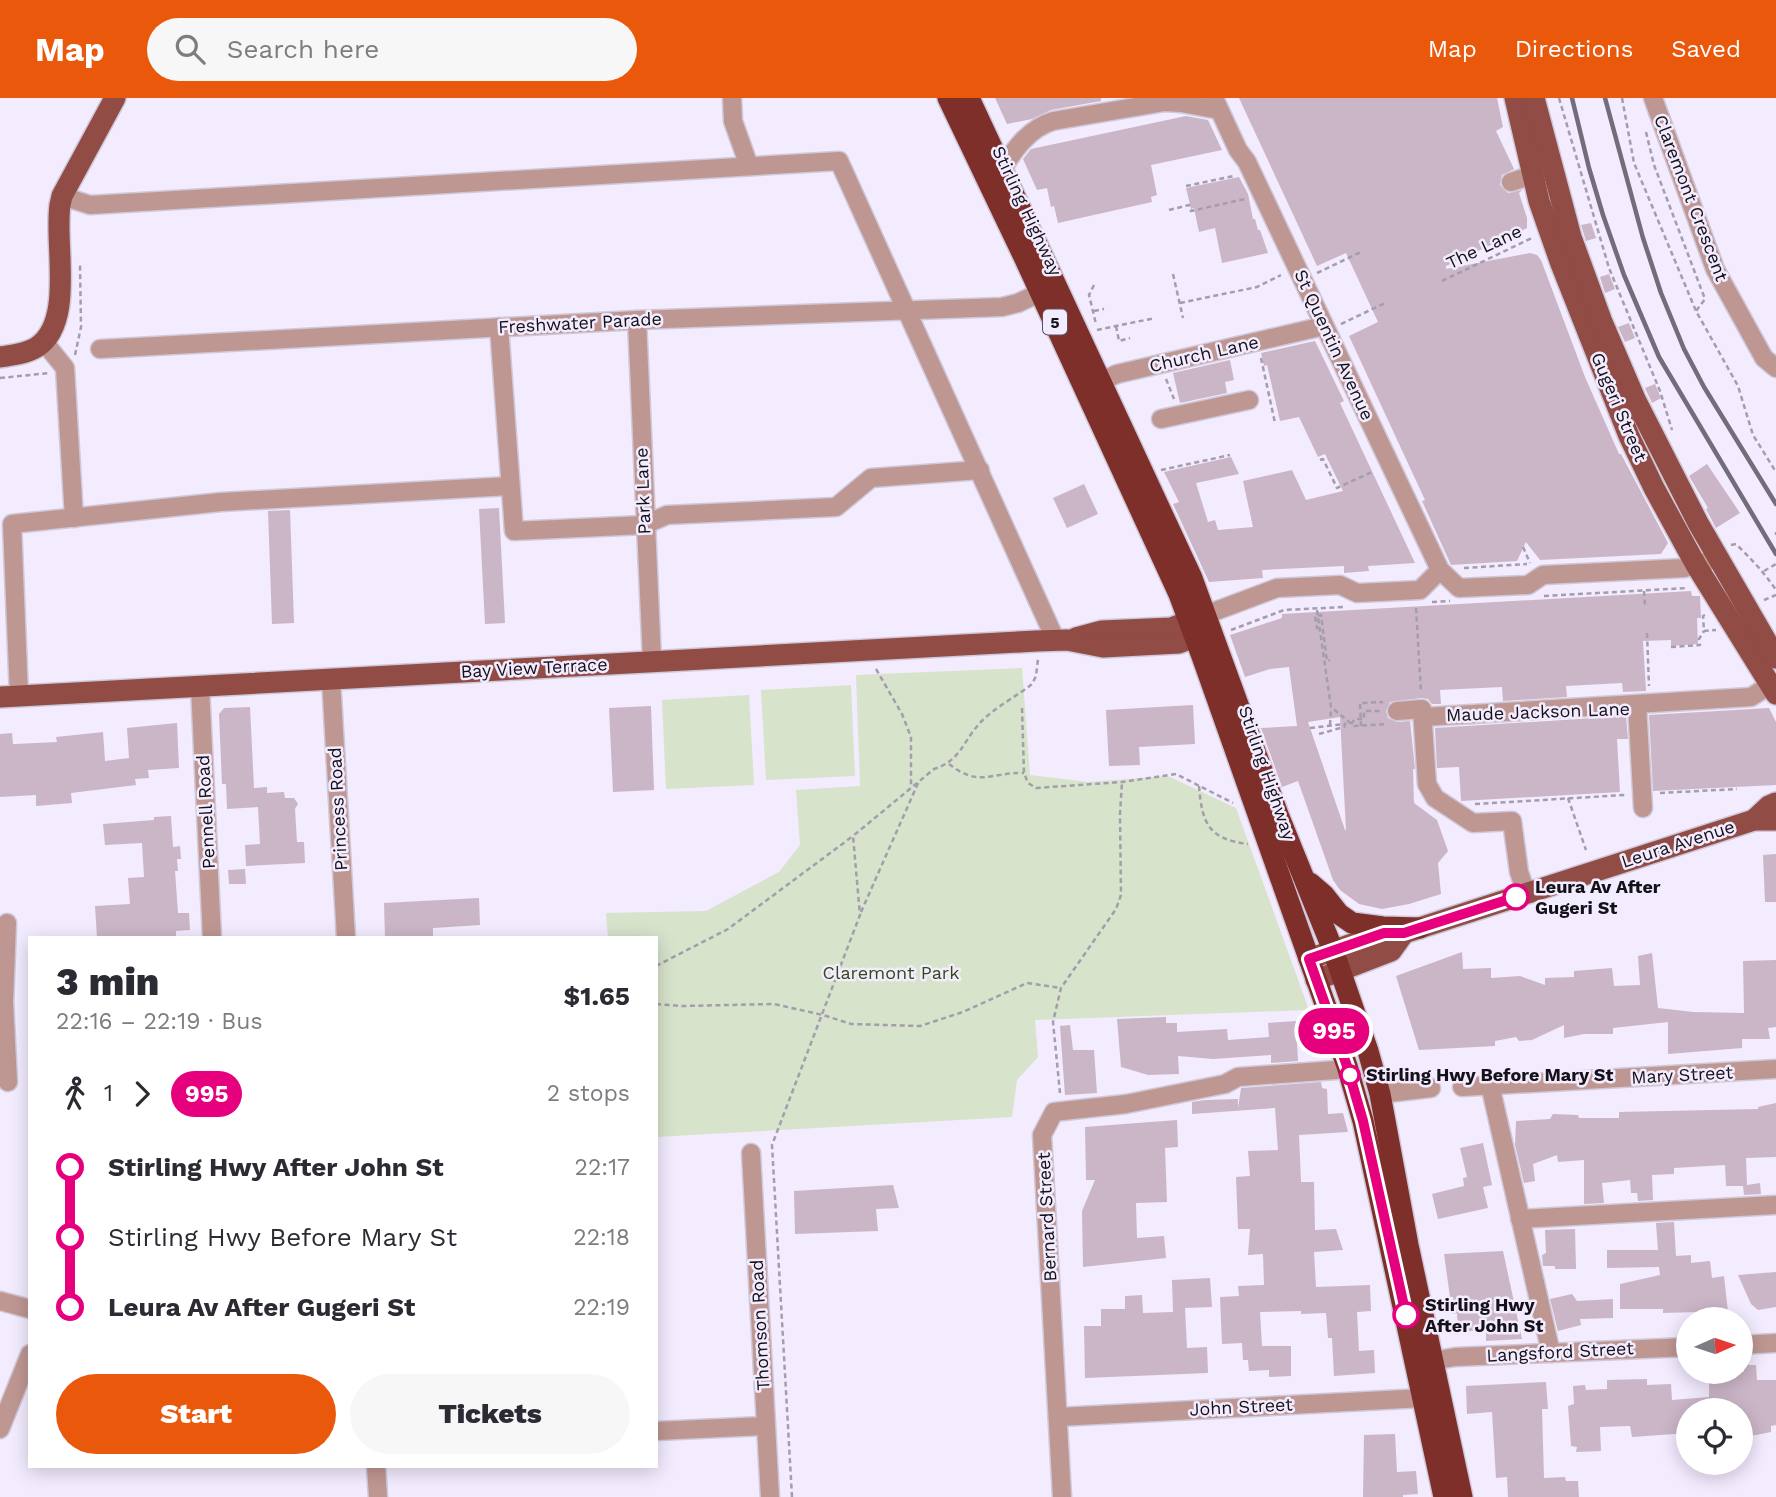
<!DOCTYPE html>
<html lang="en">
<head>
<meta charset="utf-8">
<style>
	body { margin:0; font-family:"Work Sans",sans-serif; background:#f7f7f7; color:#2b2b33; height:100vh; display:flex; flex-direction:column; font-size:26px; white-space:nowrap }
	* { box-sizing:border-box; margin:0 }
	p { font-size:23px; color:#7c7c81 }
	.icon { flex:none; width:38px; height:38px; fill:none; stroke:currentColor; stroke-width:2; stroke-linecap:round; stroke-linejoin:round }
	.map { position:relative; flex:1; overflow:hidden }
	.panel { position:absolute; left:28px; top:838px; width:630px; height:532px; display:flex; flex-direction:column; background:#fff; border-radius:0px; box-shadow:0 4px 18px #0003 }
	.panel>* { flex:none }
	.badge { padding:0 14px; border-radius:23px; font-size:24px; line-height:46px }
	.needle { width:46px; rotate:87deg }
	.controls { position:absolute; left:1676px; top:1209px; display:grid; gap:14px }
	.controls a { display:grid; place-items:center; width:77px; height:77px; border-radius:50%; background:#fff; box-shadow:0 4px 18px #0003; font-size:35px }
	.map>.badge { position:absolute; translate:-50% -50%; box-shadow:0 0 0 4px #fff }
	.legs { display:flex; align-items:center; gap:10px; height:77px; padding:0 28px; font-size:23px }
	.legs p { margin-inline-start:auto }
	.head { display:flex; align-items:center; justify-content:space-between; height:119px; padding:0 28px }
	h1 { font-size:38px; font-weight:800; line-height:52px }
	.cta { display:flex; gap:14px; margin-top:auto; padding:14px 28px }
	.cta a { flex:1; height:80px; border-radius:42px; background:#ea580c; color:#fff; font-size:28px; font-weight:800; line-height:80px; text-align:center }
	.cta a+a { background:#f7f7f7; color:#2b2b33 }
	ul { padding:0 28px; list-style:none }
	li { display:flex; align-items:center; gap:24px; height:70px; font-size:26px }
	li i { display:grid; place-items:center; width:10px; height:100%; margin:0 9px; background:currentColor }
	li i::after { content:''; width:18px; height:18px; margin:-9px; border:5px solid; border-radius:50%; background:#fff }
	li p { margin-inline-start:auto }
	li:first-child i { background:linear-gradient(#0000 50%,currentColor 0) }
	li:last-child i { background:linear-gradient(currentColor 50%,#0000 0) }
	header { display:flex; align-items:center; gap:42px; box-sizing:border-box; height:98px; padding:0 35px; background:#ea580c; color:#fff }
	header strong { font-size:33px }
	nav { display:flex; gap:38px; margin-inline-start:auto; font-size:24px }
	.search { width:490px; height:63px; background:#f7f7f7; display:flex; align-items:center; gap:18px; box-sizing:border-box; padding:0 24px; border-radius:38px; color:#7c7c81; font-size:26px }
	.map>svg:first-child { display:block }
</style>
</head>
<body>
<header>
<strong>Map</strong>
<div class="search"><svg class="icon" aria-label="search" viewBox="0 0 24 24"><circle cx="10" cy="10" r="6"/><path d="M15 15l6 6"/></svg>Search here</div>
<nav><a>Map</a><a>Directions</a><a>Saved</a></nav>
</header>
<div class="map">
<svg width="1776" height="1399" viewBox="0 0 1776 1399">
	<rect width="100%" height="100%" fill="#f3ebfe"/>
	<g fill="#d7e3cb">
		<polygon points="1022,570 1030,677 1088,684 1168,678 1236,710 1309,912 1035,922 1038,959 1017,982 1012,1019 656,1039 656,840 608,840 606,815 706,813 779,774 800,747 796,692 860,688 856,577"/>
		<polygon points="851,587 855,678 766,682 761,592"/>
		<polygon points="749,597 754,687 666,691 662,602"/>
	</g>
	<g fill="#cbb6c8" fill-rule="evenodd">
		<polygon points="995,0 1101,0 1101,3 1051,12 1032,21 1007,26"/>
		<polygon points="1239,0 1497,0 1503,29 1496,33 1514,71 1502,77 1500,87 1508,95 1522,92 1519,95 1527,120 1527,130 1446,168 1446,171 1530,155 1537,157 1541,162 1585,279 1619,356 1621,356 1668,445 1661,456 1540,462 1526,444 1517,463 1451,467 1422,403 1425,402 1349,238 1378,224 1346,155 1317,168"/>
		<polygon points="1186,18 1208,22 1222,52 1151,67 1157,97 1151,99 1152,104 1058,125 1054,108 1051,109 1047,90 1037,92 1023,61 1031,51"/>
		<polygon points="1239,79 1248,96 1253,121 1255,121 1258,132 1260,132 1268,155 1222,165 1215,130 1199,134 1194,110 1191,111 1186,90"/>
		<polygon points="1591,125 1596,140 1586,143 1581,127"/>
		<polygon points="1609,176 1615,191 1605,195 1600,179"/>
		<polygon points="1629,225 1635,240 1625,244 1618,229"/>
		<polygon points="1315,243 1344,303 1340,305 1415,465 1368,468 1369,473 1344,475 1344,468 1262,472 1263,480 1209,484 1173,406 1179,404 1164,374 1231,359 1239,376 1196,385 1208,424 1215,422 1218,432 1253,429 1243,383 1292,372 1306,402 1343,393 1325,356 1318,359 1299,319 1280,323 1267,267 1264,268 1261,255"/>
		<polygon points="1230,262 1234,282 1225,284 1227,295 1180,305 1173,275"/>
		<polygon points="1655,286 1661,300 1652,305 1645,290"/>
		<polygon points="1707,366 1740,415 1716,430 1706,411 1708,410 1689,378"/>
		<polygon points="1084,386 1098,416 1067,430 1053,400"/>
		<polygon points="499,410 505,525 485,526 479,411"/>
		<polygon points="290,412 294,525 272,526 268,413"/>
		<path d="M 1691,493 L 1692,498 L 1700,498 L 1701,520 L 1697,520 L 1698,546 L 1671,548 L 1671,542 L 1643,543 L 1646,593 L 1623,594 L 1622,585 L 1566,588 L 1567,599 L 1503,603 L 1502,589 L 1440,592 L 1441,606 L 1432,606 L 1428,601 L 1421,600 L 1390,604 L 1386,613 L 1388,620 L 1397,624 L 1410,623 L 1415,671 L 1413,671 L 1414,705 L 1437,722 L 1448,753 L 1438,765 L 1441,796 L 1409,806 L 1382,811 L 1359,806 L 1340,792 L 1333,782 L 1298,683 L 1282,689 L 1261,630 L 1297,628 L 1289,569 L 1270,571 L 1245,579 L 1230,537 L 1282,520 L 1282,516 ZM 1340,619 L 1346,732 L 1345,732 L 1308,624 Z"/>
		<polygon points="1193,607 1195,646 1139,649 1140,667 1109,668 1106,612"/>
		<polygon points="651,608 654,692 613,694 609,610"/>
		<polygon points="250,609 254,690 267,689 267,695 284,694 285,700 294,700 298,706 295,711 297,744 304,744 305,765 246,768 245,747 260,746 258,709 227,711 226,686 222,686 219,616 224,610"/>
		<polygon points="1769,610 1776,624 1776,687 1653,693 1649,617"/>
		<polygon points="1626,618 1628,641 1617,641 1620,694 1461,703 1459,669 1437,670 1435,630"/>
		<polygon points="177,625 179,670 148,672 149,680 135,681 136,687 71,695 72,705 36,708 36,697 0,699 0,636 12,635 13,646 15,646 57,644 56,639 103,634 105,663 129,660 127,630"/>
		<polygon points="171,718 173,749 180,748 181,761 177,761 178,773 175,773 178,815 189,815 190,832 176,833 176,840 97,840 95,808 130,806 128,780 144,779 142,745 105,747 103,726 154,722 154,719"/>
		<polygon points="1776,756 1776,804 1765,804 1763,757"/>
		<polygon points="245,771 246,786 229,786 228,772"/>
		<polygon points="479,800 480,827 433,830 433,840 385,840 384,805"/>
		<polygon points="1462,854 1463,871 1491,870 1491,880 1520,878 1545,887 1545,880 1574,879 1574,873 1612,870 1614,888 1640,887 1638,858 1652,855 1658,910 1693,914 1744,915 1743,863 1776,862 1776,929 1768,930 1770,941 1742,941 1742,950 1668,956 1668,924 1613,930 1613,936 1584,936 1564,940 1564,927 1532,942 1519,943 1516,939 1495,943 1495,948 1419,952 1396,878"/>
		<polygon points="1166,919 1166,925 1177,925 1177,934 1227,931 1228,942 1269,939 1268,925 1296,923 1298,963 1271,965 1271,957 1213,961 1178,958 1179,976 1148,977 1121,969 1117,921"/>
		<polygon points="1070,927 1073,952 1094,952 1097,995 1065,997 1060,928"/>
		<polygon points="1321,984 1322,990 1327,991 1328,1016 1343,1015 1348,1034 1299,1037 1301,1084 1314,1084 1315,1132 1336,1131 1343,1152 1314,1154 1316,1189 1370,1187 1371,1213 1357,1214 1359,1253 1374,1252 1375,1275 1334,1278 1332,1240 1328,1240 1326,1215 1301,1216 1301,1213 1260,1214 1262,1248 1291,1248 1291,1278 1269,1279 1269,1272 1249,1273 1248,1262 1243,1262 1242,1245 1222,1246 1220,1199 1239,1198 1238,1188 1264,1187 1263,1156 1248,1157 1250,1131 1238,1131 1236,1079 1250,1078 1248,1053 1278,1052 1275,1010 1192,1016 1192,1004 1205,1002 1238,1001 1238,1010 1241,990"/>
		<polygon points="1776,1005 1776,1059 1746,1060 1747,1087 1760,1085 1761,1096 1744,1097 1743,1088 1726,1088 1725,1067 1674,1070 1674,1076 1652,1077 1653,1102 1638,1103 1637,1095 1631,1095 1630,1082 1602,1085 1604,1105 1584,1106 1584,1062 1558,1064 1557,1057 1533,1066 1535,1083 1524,1085 1515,1047 1516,1023 1550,1021 1553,1016 1578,1017 1579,1020 1619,1020 1619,1014 1758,1011 1758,1009"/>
		<polygon points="1177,1022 1178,1049 1165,1050 1167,1104 1136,1105 1137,1140 1164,1138 1166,1160 1083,1169 1082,1113 1095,1082 1086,1082 1085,1029"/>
		<polygon points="1483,1045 1492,1087 1483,1089 1488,1110 1438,1121 1432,1096 1464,1088 1463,1080 1467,1079 1460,1050"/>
		<polygon points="893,1087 899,1110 876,1111 878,1133 795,1136 794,1093"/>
		<polygon points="1674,1124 1676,1158 1691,1157 1691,1165 1710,1163 1712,1180 1724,1178 1728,1214 1699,1217 1698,1214 1663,1215 1663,1211 1620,1211 1620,1186 1660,1177 1659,1169 1607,1170 1607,1152 1658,1152 1656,1125"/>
		<polygon points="1575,1131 1576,1171 1555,1171 1555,1168 1543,1168 1542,1157 1546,1155 1545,1132"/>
		<polygon points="1503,1153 1522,1241 1486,1243 1486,1232 1458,1234 1457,1215 1453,1216 1453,1199 1450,1199 1444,1156"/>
		<polygon points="1776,1174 1776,1209 1758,1212 1751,1206 1738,1177"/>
		<polygon points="1210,1180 1212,1209 1185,1210 1187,1250 1207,1249 1208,1275 1085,1280 1084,1228 1101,1228 1101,1211 1125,1211 1125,1198 1142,1197 1143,1215 1173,1214 1172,1182"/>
		<polygon points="1572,1196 1577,1203 1613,1201 1613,1220 1580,1221 1581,1227 1558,1233 1550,1201"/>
		<polygon points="1743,1267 1756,1267 1757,1282 1776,1282 1776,1327 1771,1328 1771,1334 1741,1340 1741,1312 1689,1312 1689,1335 1632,1339 1630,1328 1600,1329 1601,1353 1576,1354 1577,1349 1571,1348 1568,1308 1574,1306 1573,1288 1585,1287 1586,1292 1607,1291 1607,1282 1647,1281 1647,1287 1671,1286 1672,1302 1709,1299 1709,1274 1744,1274"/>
		<polygon points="1546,1284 1548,1311 1542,1311 1544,1380 1565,1379 1566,1383 1578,1383 1579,1399 1508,1399 1507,1379 1496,1380 1492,1314 1467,1316 1466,1288"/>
		<polygon points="1395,1336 1397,1374 1416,1373 1418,1396 1403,1397 1403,1399 1363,1399 1364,1337"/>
	</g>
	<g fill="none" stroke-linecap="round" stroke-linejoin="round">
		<g stroke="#cfc8d9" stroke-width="21">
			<g id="minor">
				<polyline points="732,0 733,23 749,68"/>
				<polyline points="1214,0 1238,52 1247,64 1440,472 1459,490 1528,487 1543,477 1685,470 1708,463"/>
				<polyline points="1653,0 1715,171 1764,260 1776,270"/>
				<path d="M 1003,70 C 1015,50 1030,30 1053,23 L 1165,4 L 1181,5 L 1219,12"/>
				<polyline points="1511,84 1545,73"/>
				<polyline points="62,98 90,107 839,63 1056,543"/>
				<polyline points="637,222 652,563"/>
				<polyline points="499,229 514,433 644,427 667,417 836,409 871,380 980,372"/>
				<polyline points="44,244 65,270 74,420"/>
				<polyline points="100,251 637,222 1002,209 1018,205 1052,189"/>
				<polyline points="1091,288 1117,276 1324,228"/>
				<polyline points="1161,321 1249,302"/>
				<polyline points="1205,517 1277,490 1340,487 1357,495 1420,492 1440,472"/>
				<polyline points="331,581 346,840"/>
				<polyline points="200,588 212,840"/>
				<polyline points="19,598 12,426 221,404 510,388"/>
				<polyline points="1637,606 1643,710"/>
				<polyline points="1397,613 1422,611 1427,686 1435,700 1473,725 1512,723 1519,774 1526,795"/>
				<polyline points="1423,619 1751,599 1770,587"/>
				<polyline points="7,825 4,904 8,984"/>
				<polyline points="1490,987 1551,1255"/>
				<polyline points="1462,989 1776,971"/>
				<polyline points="1380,996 1431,990"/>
				<polyline points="751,1055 770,1399"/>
				<polyline points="1520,1121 1776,1107"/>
				<polyline points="0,1203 30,1211"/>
				<polyline points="1741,1247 1776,1245"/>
				<polyline points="1432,1263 1455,1259 1689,1249"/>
				<polyline points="1058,1319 1424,1300"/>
				<polyline points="0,1331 30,1256"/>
				<polyline points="656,1333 765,1328"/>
				<polyline points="376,1368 378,1399"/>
				<polyline points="1062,1399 1042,1037 1054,1014 1126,1006 1225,986 1238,979 1336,972 1347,968"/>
			</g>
		</g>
		<g stroke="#cfc8d9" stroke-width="24">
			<g id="major">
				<polyline points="1515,0 1539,103 1561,166 1629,338 1654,390 1696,467 1776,596"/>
				<polyline points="1534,0 1571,139 1602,224 1635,301 1698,425 1776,560"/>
				<path d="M 0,259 C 12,257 26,256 37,249 C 75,224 54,146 60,107 L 62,98 L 115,0"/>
				<polyline points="1076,540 1102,533 1171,530 1205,517"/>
				<polyline points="0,599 1037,543 1067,542 1103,549 1179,545 1211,533"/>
				<polyline points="1754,722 1769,708 1776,705"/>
				<polyline points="1309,861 1384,835 1404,835 1754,722 1776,722"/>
				<polyline points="1316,882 1391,853 1404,835"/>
			</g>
		</g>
		<g stroke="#cfc8d9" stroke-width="24">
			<g id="highway">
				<polyline points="948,0 1024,159 1179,496 1203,561 1347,968 1363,1023 1444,1399"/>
				<polyline points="969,0 1192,480 1279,719 1333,852 1368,953 1380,996 1408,1147 1462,1399"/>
				<polyline points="1310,785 1324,797 1339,816 1352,825 1383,829 1420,830"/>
			</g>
		</g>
		<g stroke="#a39dac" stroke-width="2.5" stroke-dasharray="5 3.5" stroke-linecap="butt">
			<polyline points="1559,0 1609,170 1660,293 1672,332"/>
			<polyline points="1622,0 1634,65 1696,213 1738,288 1753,337 1776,374"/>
			<polyline points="1646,34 1654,67 1705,201 1696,213"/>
			<polyline points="1186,88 1234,78"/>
			<polyline points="1169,112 1189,107 1191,113 1245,101"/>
			<polyline points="1317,175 1363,153"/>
			<polyline points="1173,176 1183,220"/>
			<polyline points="1442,183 1534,139"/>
			<polyline points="1094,187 1089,197 1096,226"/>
			<polyline points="1180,205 1257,189 1281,177"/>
			<polyline points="1094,213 1104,211"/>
			<polyline points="1341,226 1387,204"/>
			<polyline points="1116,228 1119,243 1130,240"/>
			<polyline points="1097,232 1155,220"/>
			<polyline points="75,257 81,229 80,166"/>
			<polyline points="1261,260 1275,325"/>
			<polyline points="0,280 49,275"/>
			<polyline points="1166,281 1174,301"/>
			<polyline points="1320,362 1323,361 1337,390 1374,373"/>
			<polyline points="1161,372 1230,357"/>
			<polyline points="1776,434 1776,437"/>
			<path d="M 1731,447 L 1736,446 C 1751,461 1764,474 1776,492"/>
			<polyline points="1523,449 1530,465"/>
			<polyline points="1464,470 1527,466"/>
			<polyline points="1764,473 1776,466"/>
			<polyline points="1644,493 1645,507"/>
			<polyline points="1544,498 1687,490"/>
			<polyline points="1764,502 1776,497"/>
			<polyline points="1432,504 1450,503"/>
			<polyline points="1416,510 1421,594"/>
			<polyline points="1317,512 1331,609 1354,628 1387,626"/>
			<polyline points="1705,517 1703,518 1704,533 1716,532"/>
			<polyline points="1319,530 1317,530 1315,518 1321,517 1327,563 1330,562"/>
			<polyline points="1231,532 1284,512 1345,509"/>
			<polyline points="1647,535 1649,588"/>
			<polyline points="1671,549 1700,547 1699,541 1704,533"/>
			<polyline points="876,571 902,616 911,639 911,689"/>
			<polyline points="1022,610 1024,675 1028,685 1036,690 1122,684 1176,676 1233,705"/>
			<polyline points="1351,626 1355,621 1364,621 1364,613 1380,613"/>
			<polyline points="1330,627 1331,610"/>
			<polyline points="1361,628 1360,605 1383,604"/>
			<polyline points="1310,630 1344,626"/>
			<polyline points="1319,636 1344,629 1347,622"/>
			<path d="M 949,666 C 980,690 990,674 1024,675"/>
			<path d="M 1199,688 C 1202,725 1208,741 1248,746"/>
			<polyline points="1660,695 1737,691"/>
			<polyline points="1568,700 1586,752"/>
			<polyline points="1475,706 1625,697"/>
			<polyline points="861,814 919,683"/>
			<polyline points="656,868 728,831 853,738"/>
			<polyline points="656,906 682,908 774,906 823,917 851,926 920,928 963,914 1027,885 1061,890"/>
			<polyline points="1060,995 1053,924 1061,890 1116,811 1121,797 1120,716 1122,684"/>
			<path d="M 792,1399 L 772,1047 L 860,817 L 853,738 L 934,671 C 961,662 962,645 979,626 C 993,610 1016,599 1032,586 L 1036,578 L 1038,561"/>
		</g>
		<use href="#minor" stroke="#bf9792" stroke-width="18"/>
		<use href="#major" stroke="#914c45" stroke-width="21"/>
		<use href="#highway" stroke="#7e2f2a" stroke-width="21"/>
		<g stroke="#736d7a" stroke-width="4.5">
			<polyline points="1572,0 1589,70 1603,117 1624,177 1659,259 1776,456"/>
			<polyline points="1605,0 1643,140 1661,195 1684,251 1704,289 1776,406"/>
		</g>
	</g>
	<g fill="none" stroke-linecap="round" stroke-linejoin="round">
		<g stroke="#fff" stroke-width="16">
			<polyline id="line-1" points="1406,1217 1363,1023 1347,968 1309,861 1384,835 1404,835 1516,799"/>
		</g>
		<use href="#line-1" stroke="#e6007e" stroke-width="10"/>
	</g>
	<g fill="#fff" stroke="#e6007e" stroke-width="3.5">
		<circle cx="1516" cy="799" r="12"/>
		<circle cx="1350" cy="977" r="9"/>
		<circle cx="1406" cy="1217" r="12"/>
	</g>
	<g text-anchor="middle" stroke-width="5" stroke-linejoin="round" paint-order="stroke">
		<rect fill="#f3ebfe" stroke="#57525e" stroke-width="2" x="1043" y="211.5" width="24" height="25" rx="5"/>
		<g font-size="16" font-weight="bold" fill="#141119">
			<text x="1055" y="230">5</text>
		</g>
		<g font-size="18" fill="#141119" stroke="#f3ebfe">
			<text transform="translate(1691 100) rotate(69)" y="6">Claremont Crescent</text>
			<text transform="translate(1027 113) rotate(65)" y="6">Stirling Highway</text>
			<text transform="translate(1484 149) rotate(-25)" y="6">The Lane</text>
			<text transform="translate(580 225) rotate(-3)" y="6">Freshwater Parade</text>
			<text transform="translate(1334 247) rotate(65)" y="6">St Quentin Avenue</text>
			<text transform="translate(1204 256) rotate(-13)" y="6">Church Lane</text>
			<text transform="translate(1619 309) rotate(67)" y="6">Gugeri Street</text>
			<text transform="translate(643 393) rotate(-92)" y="6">Park Lane</text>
			<text transform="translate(534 570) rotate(-3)" y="6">Bay View Terrace</text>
			<text transform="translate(1538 614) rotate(-2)" y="6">Maude Jackson Lane</text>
			<text transform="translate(1267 675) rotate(71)" y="6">Stirling Highway</text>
			<text transform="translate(338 711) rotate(-93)" y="6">Princess Road</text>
			<text transform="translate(206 714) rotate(-93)" y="6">Pennell Road</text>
			<text transform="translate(1678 746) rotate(-18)" y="6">Leura Avenue</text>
			<text transform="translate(1682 977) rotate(-3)" y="6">Mary Street</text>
			<text transform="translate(1047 1119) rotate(-93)" y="6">Bernard Street</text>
			<text transform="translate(760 1227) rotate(-93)" y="6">Thomson Road</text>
			<text transform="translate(1560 1254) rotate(-3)" y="6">Langsford Street</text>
			<text transform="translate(1241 1309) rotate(-3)" y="6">John Street</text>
		</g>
		<g font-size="18" font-weight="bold" fill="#141119" stroke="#f3ebfe" text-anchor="start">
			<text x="1535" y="795">Leura Av After<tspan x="1535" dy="21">Gugeri St</tspan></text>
			<text x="1366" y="983">Stirling Hwy Before Mary St</text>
			<text x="1425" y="1213">Stirling Hwy<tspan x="1425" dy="21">After John St</tspan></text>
		</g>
		<g font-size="18" fill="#334916" stroke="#f3ebfe">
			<text x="891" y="881">Claremont Park</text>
		</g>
	</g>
</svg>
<div class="controls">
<a><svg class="needle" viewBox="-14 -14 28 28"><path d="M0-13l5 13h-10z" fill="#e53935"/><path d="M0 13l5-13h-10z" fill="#7c7c81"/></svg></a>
<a><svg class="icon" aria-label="locate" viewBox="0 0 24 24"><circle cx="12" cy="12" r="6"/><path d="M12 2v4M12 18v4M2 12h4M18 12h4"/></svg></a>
</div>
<b class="badge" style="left:1334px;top:933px;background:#e6007e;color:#fff">995</b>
<section class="panel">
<div class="head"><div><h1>3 min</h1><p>22:16 – 22:19 · Bus</p></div><b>$1.65</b></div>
<div class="legs"><svg class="icon" aria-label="walk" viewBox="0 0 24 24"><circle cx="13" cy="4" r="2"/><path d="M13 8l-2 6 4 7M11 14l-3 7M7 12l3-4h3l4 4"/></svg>1<svg class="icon" aria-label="forward" viewBox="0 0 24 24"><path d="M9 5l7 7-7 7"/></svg><b class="badge" style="background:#e6007e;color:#fff">995</b><p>2 stops</p></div>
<ul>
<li><i style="color:#e6007e"></i><b>Stirling Hwy After John St</b><p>22:17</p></li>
<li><i style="color:#e6007e"></i><span>Stirling Hwy Before Mary St</span><p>22:18</p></li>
<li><i style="color:#e6007e"></i><b>Leura Av After Gugeri St</b><p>22:19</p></li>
</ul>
<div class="cta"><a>Start</a><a>Tickets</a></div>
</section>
</div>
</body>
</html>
